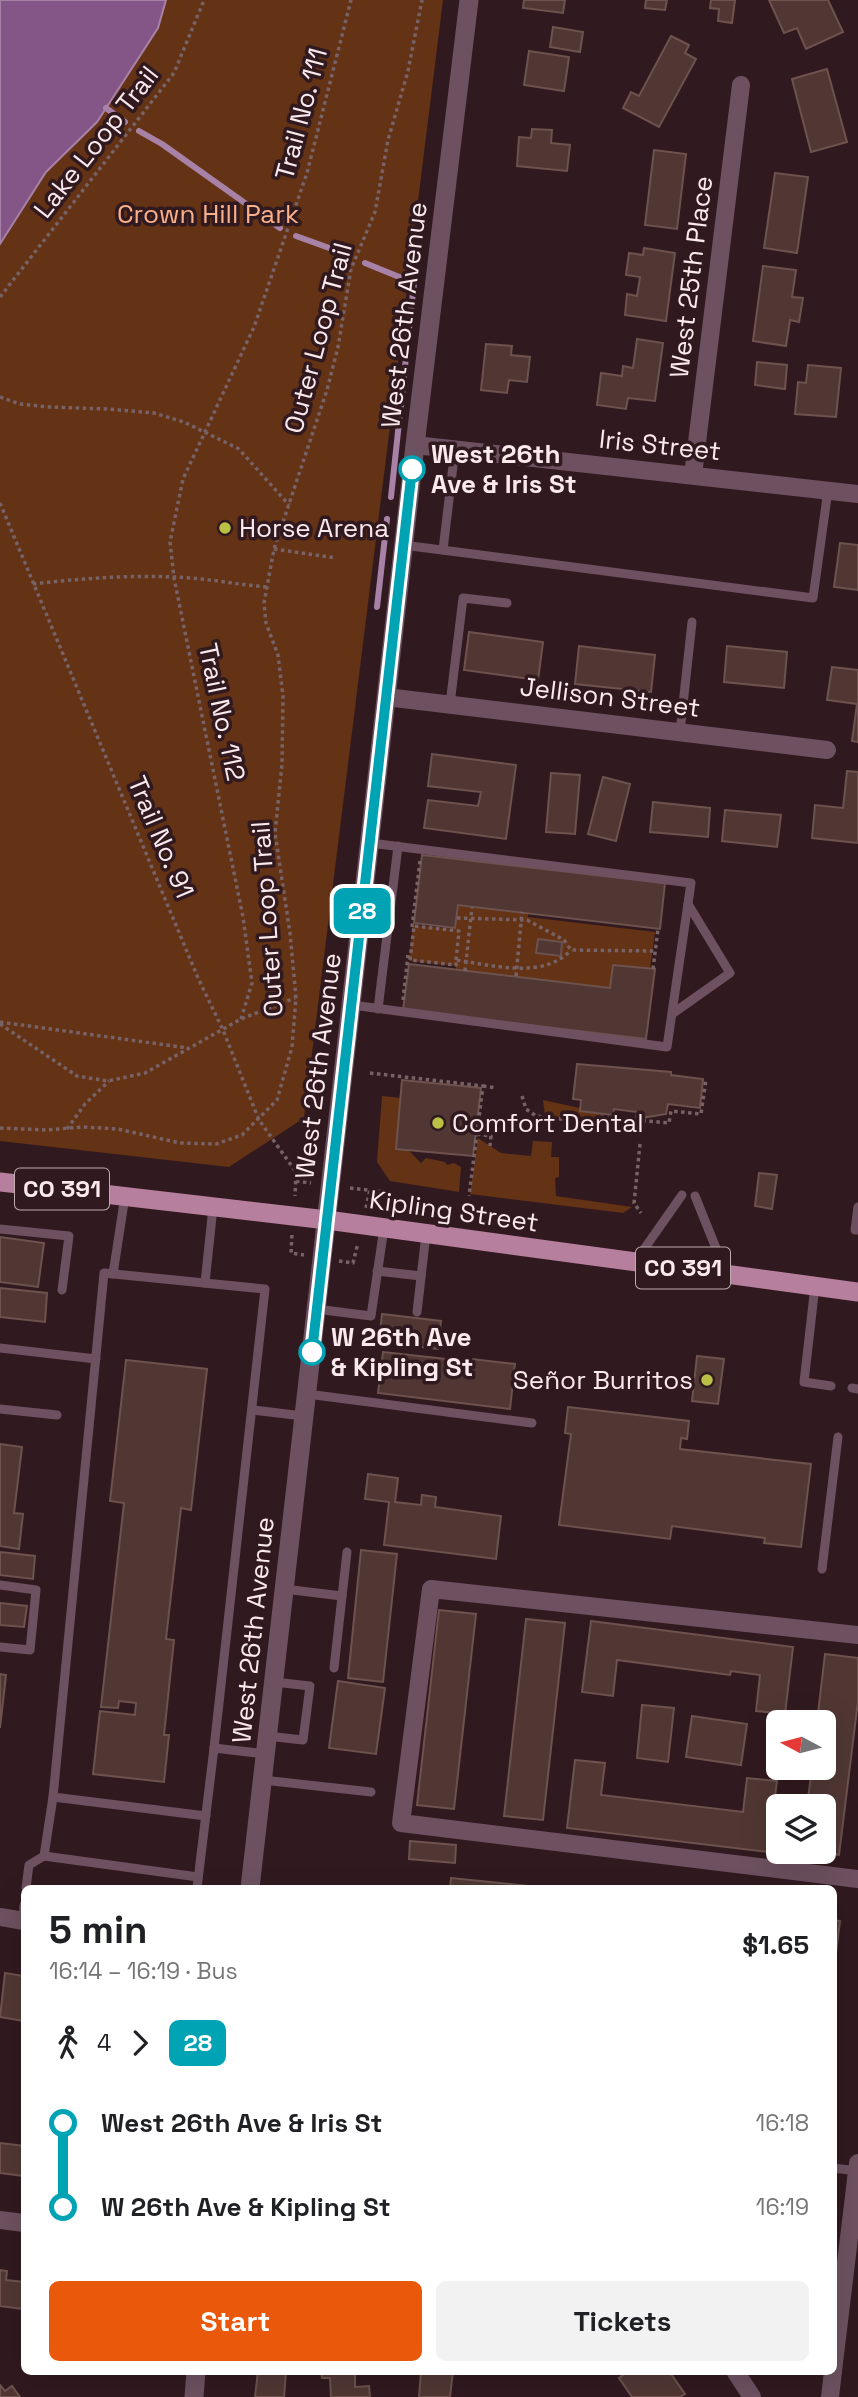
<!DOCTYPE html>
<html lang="en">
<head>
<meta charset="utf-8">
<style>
	body { margin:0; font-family:"Space Grotesk",sans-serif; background:#f2f2f2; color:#202124; height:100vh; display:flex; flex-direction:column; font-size:26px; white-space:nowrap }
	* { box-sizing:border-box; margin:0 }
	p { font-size:23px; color:#757577 }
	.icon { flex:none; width:38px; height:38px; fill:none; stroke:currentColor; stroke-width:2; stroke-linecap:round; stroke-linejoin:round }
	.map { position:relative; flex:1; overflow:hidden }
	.sheet { position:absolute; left:21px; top:1885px; width:816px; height:490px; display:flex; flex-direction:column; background:#fff; border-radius:10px; box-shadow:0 7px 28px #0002 }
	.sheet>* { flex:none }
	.badge { padding:0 14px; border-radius:10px; font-size:24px; line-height:46px }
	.needle { width:46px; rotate:277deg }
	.controls { position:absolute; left:766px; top:1710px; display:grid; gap:14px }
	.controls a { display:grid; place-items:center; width:70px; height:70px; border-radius:10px; background:#fff; box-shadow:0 7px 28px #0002; font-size:35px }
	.map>.badge { position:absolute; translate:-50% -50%; box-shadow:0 0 0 4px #fff }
	.legs { display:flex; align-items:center; gap:10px; height:77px; padding:0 28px; font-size:23px }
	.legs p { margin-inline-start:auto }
	.summary { display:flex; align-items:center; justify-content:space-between; height:119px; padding:0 28px }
	h1 { font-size:38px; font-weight:800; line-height:52px }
	.primary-button { display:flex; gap:14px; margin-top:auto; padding:14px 28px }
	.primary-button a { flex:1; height:80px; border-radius:10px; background:#ea580c; color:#fff; font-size:28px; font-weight:800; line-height:80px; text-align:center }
	.primary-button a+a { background:#f2f2f2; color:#202124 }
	ul { padding:0 28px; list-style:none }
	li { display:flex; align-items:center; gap:24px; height:84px; font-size:26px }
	li i { display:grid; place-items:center; width:10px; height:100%; margin:0 9px; background:currentColor }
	li i::after { content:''; width:18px; height:18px; margin:-9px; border:5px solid; border-radius:50%; background:#fff }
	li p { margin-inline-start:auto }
	li:first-child i { background:linear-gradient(#0000 50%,currentColor 0) }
	li:last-child i { background:linear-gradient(currentColor 50%,#0000 0) }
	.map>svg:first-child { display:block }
</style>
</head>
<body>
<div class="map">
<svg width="858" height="2397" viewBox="0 0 858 2397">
	<rect width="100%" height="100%" fill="#311a1f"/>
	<g fill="#643214" fill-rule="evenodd">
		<polygon points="0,0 443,0 304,1118 229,1167 0,1141"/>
		<path d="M 458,905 L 528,913 L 528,917 L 655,932 L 650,969 L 613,965 L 610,988 L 456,969 L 456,966 L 409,961 L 413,925 L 455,929 ZM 538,940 L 562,942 L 561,956 L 536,953 Z"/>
		<polygon points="382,1096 401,1098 396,1149 408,1150 421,1163 426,1158 445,1162 447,1165 454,1163 461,1167 459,1192 390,1181 377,1162"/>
		<polygon points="543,1100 580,1108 580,1111 607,1114 577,1120 545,1115"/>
		<polygon points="478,1138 501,1153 531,1156 533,1141 552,1142 551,1157 559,1157 559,1177 555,1178 556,1196 632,1207 623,1213 470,1194"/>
	</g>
	<polygon fill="#845688" stroke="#a882a6" stroke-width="2" points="0,0 166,0 158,28 97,122 46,172 0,244"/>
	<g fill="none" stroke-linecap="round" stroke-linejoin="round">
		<g stroke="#a882a6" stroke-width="6">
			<polyline points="106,108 125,122"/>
			<polyline points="139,131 162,144 280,228"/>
			<polyline points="296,236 346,254"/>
			<polyline points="365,263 414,283 391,497"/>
			<polyline points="377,607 387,519"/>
		</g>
	</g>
	<g fill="#503734" stroke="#6d524e" stroke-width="2">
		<polygon points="524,0 565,0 563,13 523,8"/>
		<polygon points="646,0 667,0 665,10 645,8"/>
		<polygon points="711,0 735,0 732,23 718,21 719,9 710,8"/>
		<polygon points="769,0 828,0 843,32 806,49 797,28 784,33"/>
		<polygon points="553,27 583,32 580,52 550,47"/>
		<polygon points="671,36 689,45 685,53 696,59 659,127 623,108 631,92 639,96"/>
		<polygon points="529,51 569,57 564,91 524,85"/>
		<polygon points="827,69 847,142 811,152 792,79"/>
		<polygon points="532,129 552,130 551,143 570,145 567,171 517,166 519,137 531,138"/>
		<polygon points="654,150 686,154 677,229 645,225"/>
		<polygon points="775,173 808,177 797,253 764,248"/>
		<polygon points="644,248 675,253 666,321 625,315 627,294 637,296 640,277 626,275 629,253 643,255"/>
		<polygon points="763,266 796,270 792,297 803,298 799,322 790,320 786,346 753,341"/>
		<polygon points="637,339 663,343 655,401 628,398 626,409 597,405 601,373 622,376 623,366 633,368"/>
		<polygon points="486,344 512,346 511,355 530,357 527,382 509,380 507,393 481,390"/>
		<polygon points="757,362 787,365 785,389 755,385"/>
		<polygon points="808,365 841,368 836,417 795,414 798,382 806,383"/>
		<polygon points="840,543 858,545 858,590 834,587"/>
		<polygon points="469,632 543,642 538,680 464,670"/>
		<polygon points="579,646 655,655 651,692 575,684"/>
		<polygon points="727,646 787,652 784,688 724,682"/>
		<polygon points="832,667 858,670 858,742 852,741 857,704 827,700"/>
		<polygon points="432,754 516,765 506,839 424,828 428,800 478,806 481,792 428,786"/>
		<polygon points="847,771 858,772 858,843 812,838 815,805 843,808"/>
		<polygon points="551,773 580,775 575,834 546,832"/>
		<polygon points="603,777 630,784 616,841 588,834"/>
		<polygon points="653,802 710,808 708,837 650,832"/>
		<polygon points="725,810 781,815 777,847 722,841"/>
		<polygon points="422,855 665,883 660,929 458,905 455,928 414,923"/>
		<polygon points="538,939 562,942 561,956 536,953"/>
		<polygon points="409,964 610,988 613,965 655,969 646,1039 403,1010"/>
		<polygon points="577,1064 671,1072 671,1075 703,1079 700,1108 668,1104 666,1114 636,1119 637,1112 614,1109 613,1115 580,1111 581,1100 573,1099"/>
		<polygon points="402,1080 481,1088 473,1156 396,1149"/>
		<polygon points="759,1173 777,1175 772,1209 755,1206"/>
		<polygon points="0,1237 44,1243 38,1287 0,1282"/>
		<polygon points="0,1288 47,1293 45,1322 0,1317"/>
		<polygon points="382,1314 441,1321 438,1349 379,1342"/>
		<polygon points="383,1352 464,1361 464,1358 515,1364 510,1409 378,1393"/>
		<polygon points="697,1356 724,1359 718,1404 692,1401"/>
		<polygon points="126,1360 207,1369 191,1510 181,1508 166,1639 174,1640 164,1735 169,1735 164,1782 93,1774 100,1711 135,1715 136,1703 119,1701 118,1708 101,1707 124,1503 110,1501"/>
		<polygon points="568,1407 689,1421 687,1439 681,1438 680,1449 811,1464 801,1547 764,1543 765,1538 672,1526 670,1539 559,1525 571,1434 565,1433"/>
		<polygon points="0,1444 22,1447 14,1513 23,1514 19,1549 0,1546"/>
		<polygon points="368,1474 398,1478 395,1502 421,1505 422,1495 436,1497 435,1507 501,1516 496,1559 384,1545 389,1502 365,1499"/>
		<polygon points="361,1550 397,1554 383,1682 348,1678"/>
		<polygon points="0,1552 35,1556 33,1579 0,1575"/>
		<polygon points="0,1603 27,1606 24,1627 0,1625"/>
		<polygon points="439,1610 476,1614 454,1809 417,1805"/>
		<polygon points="526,1619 565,1623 543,1820 504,1816"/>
		<polygon points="591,1621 793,1647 785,1714 756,1711 760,1675 731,1671 730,1675 617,1660 613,1696 582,1692"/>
		<polygon points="825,1654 858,1658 858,1701 839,1855 815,1852 824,1852 824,1806 807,1806 812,1768 824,1768 824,1722 817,1722"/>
		<polygon points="0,1674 6,1675 0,1728"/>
		<polygon points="338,1681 385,1688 376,1754 329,1748"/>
		<polygon points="642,1705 674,1708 668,1762 637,1758"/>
		<polygon points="692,1716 747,1724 741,1765 686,1757"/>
		<polygon points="575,1760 605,1763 601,1795 743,1812 747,1778 777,1781 768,1852 567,1828"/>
		<polygon points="410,1841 456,1845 455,1863 409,1859"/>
		<polygon points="451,1878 529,1886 528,1888 450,1888"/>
		<polygon points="833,1920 840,1921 833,1976"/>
		<polygon points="5,1973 24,1976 24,2021 0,2017"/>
		<polygon points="0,2143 24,2146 24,2176 0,2173"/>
		<polygon points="0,2270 7,2271 6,2280 24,2282 24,2309 0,2306"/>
		<polygon points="258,2371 286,2371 284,2397 255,2397"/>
		<polygon points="321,2371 355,2371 355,2387 369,2386 370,2397 331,2397 330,2378 322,2378"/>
		<polygon points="421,2371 453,2371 450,2397 419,2397"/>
		<polygon points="629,2371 669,2371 685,2394 680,2397 632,2397 619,2378"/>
		<polygon points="0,2385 5,2391 12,2386 20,2397 0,2397"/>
	</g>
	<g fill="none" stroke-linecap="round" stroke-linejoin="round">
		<g stroke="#776266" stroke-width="3.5" stroke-dasharray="3.5 3.5" stroke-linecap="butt">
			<polyline points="0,297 174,73 204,0"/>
			<polyline points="0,397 20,404 49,407 108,409 154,413 184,422 239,449 289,505"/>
			<polyline points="0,503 198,978 223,1030 259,1120 296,1172 295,1196"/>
			<polyline points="274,549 336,558"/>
			<path d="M 33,584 C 85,578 138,574 191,578 C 216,580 241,585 267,587"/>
			<polyline points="457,918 527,920 564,940 571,950 655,951"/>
			<polyline points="412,927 420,861"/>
			<path d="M 456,960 L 459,931 L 414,926 L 410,960 L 456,965 L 456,960 C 492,965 543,980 571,950"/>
			<polyline points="653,969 658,929"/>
			<polyline points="465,971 472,907"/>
			<polyline points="516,976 522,912"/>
			<polyline points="403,1000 408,955"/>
			<polyline points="241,1019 252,983 243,917 174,578 170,542 183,479 254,327 307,173 351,0"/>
			<polyline points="0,1022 188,1048"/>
			<polyline points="0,1024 77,1076 108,1081 145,1073 241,1019 295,998"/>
			<polyline points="370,1073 483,1086 469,1196"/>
			<polyline points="483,1086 496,1088"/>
			<polyline points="522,1096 526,1109 536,1116 577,1121 603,1117 669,1123 671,1111 701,1114 706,1079"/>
			<polyline points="0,1128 46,1130 83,1127 118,1129 180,1143 216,1144 242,1135 277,1100 292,1047 296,998 290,933 275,833 282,764 283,696 278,655 266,623 264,603 274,549 327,390 338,347 351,269 375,212 388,140 408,71 422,0"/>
			<polyline points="67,1129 85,1104 109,1081"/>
			<polyline points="477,1134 491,1136 490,1146"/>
			<polyline points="640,1144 634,1203 641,1213"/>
			<polyline points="296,1181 311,1183"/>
			<polyline points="350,1188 386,1192"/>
			<polyline points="366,1208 370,1190"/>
			<polyline points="292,1235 291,1253 304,1255"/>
			<polyline points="339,1261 353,1263 358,1243"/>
		</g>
		<g stroke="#6d5160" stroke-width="9">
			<polyline points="403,545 813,598 828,490"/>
			<polyline points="443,550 455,449"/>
			<polyline points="450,704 463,598 507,603"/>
			<polyline points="680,732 692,622"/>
			<polyline points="352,1005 667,1047 691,883 370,843"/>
			<polyline points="378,1009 398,846"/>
			<polyline points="672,1014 730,973 688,904"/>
			<polyline points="695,1196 726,1273"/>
			<polyline points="858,1207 855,1230 858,1230"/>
			<polyline points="0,1229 69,1236 62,1290"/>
			<polyline points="635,1262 682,1195"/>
			<polyline points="377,1271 421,1276"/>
			<polyline points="113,1274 125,1196"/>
			<polyline points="205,1283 213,1207"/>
			<polyline points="815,1286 804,1382 831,1386"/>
			<polyline points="316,1309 371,1316 384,1228"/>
			<polyline points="417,1312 426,1234"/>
			<polyline points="0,1348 96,1359"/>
			<polyline points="852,1388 858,1389"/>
			<polyline points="307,1394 532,1423"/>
			<polyline points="0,1409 57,1415"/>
			<polyline points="253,1410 303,1416"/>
			<polyline points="822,1569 838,1437"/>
			<polyline points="0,1585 36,1590 30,1650 0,1647"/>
			<polyline points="284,1589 342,1596"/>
			<polyline points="334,1668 347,1552"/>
			<polyline points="267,1736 303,1740 310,1686 274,1682"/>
			<polyline points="263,1780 371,1792"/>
			<polyline points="206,1816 53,1797 104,1273 265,1289 214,1748"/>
			<polyline points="44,1856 198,1877"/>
			<polyline points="26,1888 29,1865 44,1856 53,1797"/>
			<polyline points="197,1888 214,1748 266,1754"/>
			<polyline points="23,1920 24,1905"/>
			<polyline points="833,2168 857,2171"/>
		</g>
		<g stroke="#6d5160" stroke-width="18">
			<polyline points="415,445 858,494"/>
			<polyline points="693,475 741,85"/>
			<polyline points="386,697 827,750"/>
			<polyline points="858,1635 431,1589 401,1823 858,1879"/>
			<polyline points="0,1917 24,1921"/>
			<polyline points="0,2220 24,2223"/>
			<polyline points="735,2371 752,2397"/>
			<polyline points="833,2371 858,2163"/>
			<polyline points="830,2397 833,2371"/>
		</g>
		<g stroke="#6d5160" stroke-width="19">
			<polyline points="250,1888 415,445 469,0"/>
			<polyline points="194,2397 196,2371"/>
		</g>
		<polyline stroke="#b77f9e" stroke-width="19" points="0,1182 327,1220 858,1292"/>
	</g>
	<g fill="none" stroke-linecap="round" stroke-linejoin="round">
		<g stroke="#fff" stroke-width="16">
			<polyline id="line-1" points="312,1352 412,469"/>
		</g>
		<use href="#line-1" stroke="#00a3b4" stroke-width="10"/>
	</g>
	<g fill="#fff" stroke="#00a3b4" stroke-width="3.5">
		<circle cx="412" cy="469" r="12"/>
		<circle cx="312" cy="1352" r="12"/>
	</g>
	<g fill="#bac045" stroke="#311a1f" stroke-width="2.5">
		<circle cx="225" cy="528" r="7"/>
		<circle cx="438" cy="1123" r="7"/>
		<circle cx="707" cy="1380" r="7"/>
	</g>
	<g text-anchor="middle" stroke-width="7" stroke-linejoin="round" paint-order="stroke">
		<g fill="#311a1f" stroke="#beacaf" stroke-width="2">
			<rect x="15" y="1168.5" width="94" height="41" rx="5"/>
			<rect x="636" y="1247.5" width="94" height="41" rx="5"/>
		</g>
		<g font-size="24" font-weight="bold" fill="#fbeaed">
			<text x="62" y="1197">CO 391</text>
			<text x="683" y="1276">CO 391</text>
		</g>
		<g font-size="26" fill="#fbeaed" stroke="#311a1f">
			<text transform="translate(301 114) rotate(-75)" y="9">Trail No. 111</text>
			<text transform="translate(96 142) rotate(-52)" y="9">Lake Loop Trail</text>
			<text transform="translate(691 277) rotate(-83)" y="9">West 25th Place</text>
			<text transform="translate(404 315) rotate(-83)" y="9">West 26th Avenue</text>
			<text transform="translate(318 338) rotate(-75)" y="9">Outer Loop Trail</text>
			<text transform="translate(660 445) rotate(6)" y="9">Iris Street</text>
			<text transform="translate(610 697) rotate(7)" y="9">Jellison Street</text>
			<text transform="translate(222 712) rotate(78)" y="9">Trail No. 112</text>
			<text transform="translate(161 837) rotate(67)" y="9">Trail No. 91</text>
			<text transform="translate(267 919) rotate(-94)" y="9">Outer Loop Trail</text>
			<text transform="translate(318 1066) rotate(-83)" y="9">West 26th Avenue</text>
			<text transform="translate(454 1211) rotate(8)" y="9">Kipling Street</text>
			<text transform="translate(253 1630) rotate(-84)" y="9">West 26th Avenue</text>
		</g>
		<g font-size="26" fill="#fab18b" stroke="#311a1f">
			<text x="208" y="223">Crown Hill Park</text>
		</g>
		<g font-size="26" font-weight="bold" fill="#fbeaed" stroke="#311a1f" text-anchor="start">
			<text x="431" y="463">West 26th<tspan x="431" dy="30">Ave &amp; Iris St</tspan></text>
			<text x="331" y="1346">W 26th Ave<tspan x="331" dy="30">&amp; Kipling St</tspan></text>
		</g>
		<g font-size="26" fill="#fbeaed" stroke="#311a1f" text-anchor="start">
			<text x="239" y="537">Horse Arena</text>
			<text x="452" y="1132">Comfort Dental</text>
			<text x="693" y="1389" text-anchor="end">Señor Burritos</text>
		</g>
	</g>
</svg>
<div class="controls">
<a><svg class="needle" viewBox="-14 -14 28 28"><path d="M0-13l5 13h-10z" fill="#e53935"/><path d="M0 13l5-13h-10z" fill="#757577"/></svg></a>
<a><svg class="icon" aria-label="layers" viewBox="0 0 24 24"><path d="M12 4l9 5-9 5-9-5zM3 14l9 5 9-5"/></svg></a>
</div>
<b class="badge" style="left:362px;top:911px;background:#00a3b4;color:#fff">28</b>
<section class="sheet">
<div class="summary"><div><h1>5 min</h1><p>16:14 – 16:19 · Bus</p></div><b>$1.65</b></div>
<div class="legs"><svg class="icon" aria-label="walk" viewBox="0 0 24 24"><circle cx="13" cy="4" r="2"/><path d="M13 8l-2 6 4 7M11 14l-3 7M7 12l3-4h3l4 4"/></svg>4<svg class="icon" aria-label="forward" viewBox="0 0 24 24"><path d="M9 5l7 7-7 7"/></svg><b class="badge" style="background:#00a3b4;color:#fff">28</b></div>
<ul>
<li><i style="color:#00a3b4"></i><b>West 26th Ave &amp; Iris St</b><p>16:18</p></li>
<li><i style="color:#00a3b4"></i><b>W 26th Ave &amp; Kipling St</b><p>16:19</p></li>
</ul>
<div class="primary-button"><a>Start</a><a>Tickets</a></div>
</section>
</div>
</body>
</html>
